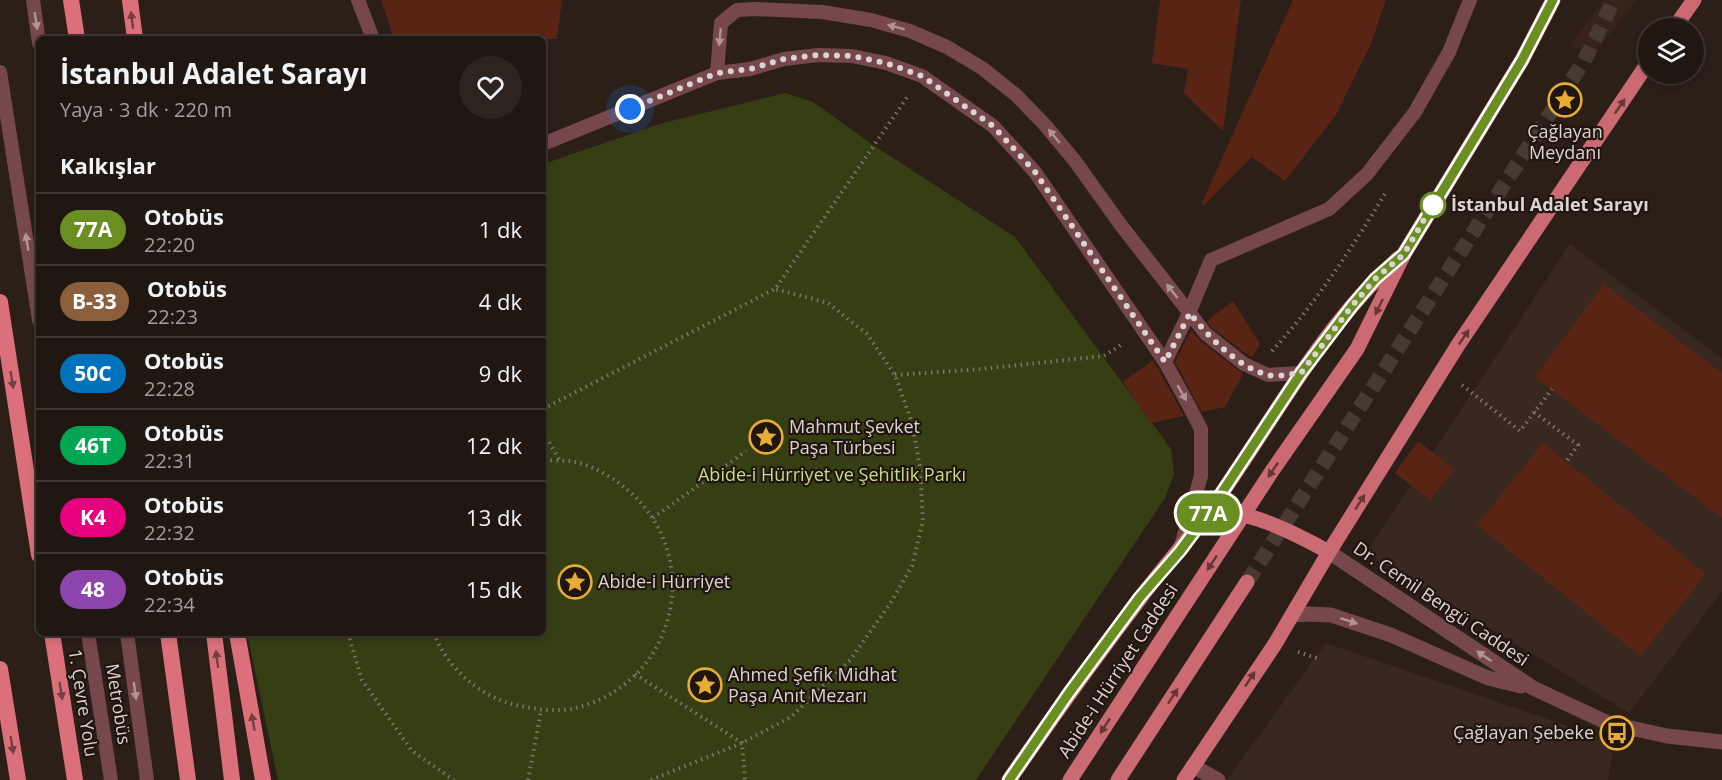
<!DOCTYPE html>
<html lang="tr">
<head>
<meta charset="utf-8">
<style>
	body { margin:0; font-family:"Open Sans",sans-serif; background:#2d2420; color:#f1f3f6; height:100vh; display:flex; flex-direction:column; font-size:22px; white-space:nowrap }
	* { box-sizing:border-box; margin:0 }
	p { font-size:20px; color:#a29f9f }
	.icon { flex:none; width:33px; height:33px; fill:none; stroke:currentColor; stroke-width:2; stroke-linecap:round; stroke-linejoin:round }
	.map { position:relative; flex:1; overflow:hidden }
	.sheet { position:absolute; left:36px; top:36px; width:510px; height:600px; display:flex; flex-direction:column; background:#201712; border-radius:9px; box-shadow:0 3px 9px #0003,0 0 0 2px #3d3632 }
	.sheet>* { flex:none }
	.badge { padding:0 12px; border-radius:20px; font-size:21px; line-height:39px }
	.buttons { position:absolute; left:1638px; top:18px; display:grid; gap:12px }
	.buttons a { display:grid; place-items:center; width:66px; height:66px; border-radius:50%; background:#201712; box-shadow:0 3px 9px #0003,0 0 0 2px #3d3632; font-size:30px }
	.you { position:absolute; width:30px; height:30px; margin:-15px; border:4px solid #fff; border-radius:50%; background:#1a73e8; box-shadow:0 0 0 9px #1a73e833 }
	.map>.badge { position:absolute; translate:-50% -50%; box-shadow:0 0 0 3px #fff }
	h2 { padding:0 24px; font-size:22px; line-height:54px }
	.round { display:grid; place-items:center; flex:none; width:63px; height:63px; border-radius:32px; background:#2d2420 }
	.headline { display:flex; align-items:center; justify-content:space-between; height:102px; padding:0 24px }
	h1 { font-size:28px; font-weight:700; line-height:45px }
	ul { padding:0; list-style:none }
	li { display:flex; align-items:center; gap:18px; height:72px; padding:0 24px; border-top:2px solid #3d3632 }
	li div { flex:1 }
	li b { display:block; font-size:22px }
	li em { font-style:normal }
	li .badge { min-width:66px; font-weight:700; text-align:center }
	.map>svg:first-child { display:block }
</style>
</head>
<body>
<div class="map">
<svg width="1722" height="780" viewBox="0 0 1722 780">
	<rect width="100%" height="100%" fill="#2b1f18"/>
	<g fill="#38281f">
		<polygon points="1570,244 1722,358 1722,591 1629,713 1366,553"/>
		<polygon points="1326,643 1614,742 1608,780 1227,780"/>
	</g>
	<polygon fill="#362319" points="1604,0 1637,0 1590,59 1570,44"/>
	<polygon fill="#363e14" points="785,93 813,102 873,145 1015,237 1171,449 1174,474 1165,498 976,780 278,780 247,633 543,633 543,164 663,123"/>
	<g fill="#5a2414">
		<polygon points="381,0 562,0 557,39 394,39"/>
		<polygon points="1160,0 1241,0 1223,131 1184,93 1188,69 1152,63"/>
		<polygon points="1293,0 1386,0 1371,44 1336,115 1285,181 1252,157 1204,205 1202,203"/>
		<polygon points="1604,284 1722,373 1722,518 1535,377"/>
		<polygon points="1233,301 1260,344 1252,358 1212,328 1207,321"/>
		<polygon points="1192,331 1200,341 1243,374 1225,407 1202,412 1175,362 1189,334"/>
		<polygon points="1153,360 1157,367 1184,416 1151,423 1123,382"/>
		<polygon points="1418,441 1454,469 1430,500 1395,473"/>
		<polygon points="1543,443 1706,574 1640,656 1477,525"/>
	</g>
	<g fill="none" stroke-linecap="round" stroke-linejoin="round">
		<polyline stroke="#463a33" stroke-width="15" stroke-dasharray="15 8" stroke-linecap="butt" points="1247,582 1584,61 1614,0"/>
		<g stroke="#7f756f" stroke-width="4" stroke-dasharray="1.5 4.5" stroke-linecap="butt">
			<path d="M 1272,351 C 1316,303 1352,248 1386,192"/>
			<polyline points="895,375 981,369 1104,356 1124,343"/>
			<polyline points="1462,385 1520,431 1552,389"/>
			<polyline points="543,409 775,289 908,96"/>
			<polyline points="1534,412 1578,445 1566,462"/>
			<polyline points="543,432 560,461"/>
			<polyline points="653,518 746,451"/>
			<polyline points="348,633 362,680 412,751 454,780"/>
			<path d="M 434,633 C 446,667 480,697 516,705 C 537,710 561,713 583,706 C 677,677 704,558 630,492 C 615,479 595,466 575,462 C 565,460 553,461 543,460"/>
			<polyline points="1298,652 1317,658"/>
			<polyline points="635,674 742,743 745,780"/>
			<polyline points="528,780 541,711"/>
			<polyline points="651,780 742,743 791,717 850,660 890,604 912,566 923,521 920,467 912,423 895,375 867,334 828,303 775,289"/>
		</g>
		<g stroke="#77484b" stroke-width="14">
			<polyline points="33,0 39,43"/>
			<polyline points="358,0 373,39"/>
			<polyline points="0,72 39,320"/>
			<polyline points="717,73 721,23 737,10 755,9 822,12 871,20 910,31 947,47 982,68 1016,95 1045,125 1075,161 1120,224 1206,334 1244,364 1268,375 1301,373"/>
			<polyline points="543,144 717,73 750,69 784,59 818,55 852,56 886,63 922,76 993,126 1035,172 1165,362 1188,404 1201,429 1201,476 1181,546"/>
			<polyline points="1165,362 1189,313 1211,260 1329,209 1367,174 1415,112 1449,52 1470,0"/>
			<polyline points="88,633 111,780"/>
			<polyline points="127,633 147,780"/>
		</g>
		<polyline stroke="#77484b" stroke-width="15" points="1193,766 1218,780"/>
		<g stroke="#77484b" stroke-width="15">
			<polyline points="1329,552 1533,688 1608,723 1667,736 1722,742"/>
			<polyline points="1292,615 1308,614 1331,615 1391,635 1488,678 1521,686"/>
		</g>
		<g stroke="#cb6a73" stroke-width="15">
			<polyline points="1674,28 1694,0"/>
			<path d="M 1211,509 C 1254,513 1291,531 1329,552"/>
			<path d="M 1009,780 C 1051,719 1094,659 1139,600 C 1162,568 1189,540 1212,507 C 1272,423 1321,326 1399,258"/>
			<polyline points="1070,780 1272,471 1357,349 1404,254 1522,60 1553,0"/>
			<polyline points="1118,780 1247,582"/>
			<polyline points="1184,780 1275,644 1329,552 1458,345 1648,63"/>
		</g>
		<g stroke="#dc707a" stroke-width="16">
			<polyline points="71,0 77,39"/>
			<polyline points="130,0 135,39"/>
			<polyline points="0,302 39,555"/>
			<polyline points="52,633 75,780"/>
			<polyline points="168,633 188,780"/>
			<polyline points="214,633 232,780"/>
			<polyline points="237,633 263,780"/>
			<polyline points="0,669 18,780"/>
		</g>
	</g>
	<defs><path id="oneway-solid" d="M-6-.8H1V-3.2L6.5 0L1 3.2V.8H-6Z" transform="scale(1.5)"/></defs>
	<g fill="#753e3f">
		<use href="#oneway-solid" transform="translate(132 20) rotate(-97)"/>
		<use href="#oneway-solid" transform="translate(12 380) rotate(81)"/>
		<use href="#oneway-solid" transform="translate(217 659) rotate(-97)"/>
		<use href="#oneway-solid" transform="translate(61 691) rotate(81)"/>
		<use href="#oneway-solid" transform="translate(253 722) rotate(-100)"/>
		<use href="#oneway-solid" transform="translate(12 745) rotate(81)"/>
	</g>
	<g fill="#af9594">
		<use href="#oneway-solid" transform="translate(36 21) rotate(81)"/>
		<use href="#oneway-solid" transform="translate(896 27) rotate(-165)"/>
		<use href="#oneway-solid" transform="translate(720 37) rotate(95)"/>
		<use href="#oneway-solid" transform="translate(1054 136) rotate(-129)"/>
		<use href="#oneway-solid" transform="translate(27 242) rotate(-99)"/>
		<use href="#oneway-solid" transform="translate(1172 291) rotate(-128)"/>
		<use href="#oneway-solid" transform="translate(1182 393) rotate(60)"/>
		<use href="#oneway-solid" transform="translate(1349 621) rotate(18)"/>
		<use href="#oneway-solid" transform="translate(1484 656) rotate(-146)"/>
		<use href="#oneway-solid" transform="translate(135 691) rotate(82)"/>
	</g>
	<g fill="#653837">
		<use href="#oneway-solid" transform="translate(1620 106) rotate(-56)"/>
		<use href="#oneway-solid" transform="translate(1379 307) rotate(116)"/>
		<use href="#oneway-solid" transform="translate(1464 337) rotate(-56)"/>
		<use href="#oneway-solid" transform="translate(1273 470) rotate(124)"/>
		<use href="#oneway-solid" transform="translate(1360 502) rotate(-58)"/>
		<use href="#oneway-solid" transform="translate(1212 563) rotate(123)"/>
		<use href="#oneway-solid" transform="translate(1250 679) rotate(-57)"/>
		<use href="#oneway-solid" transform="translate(1173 696) rotate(-57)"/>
		<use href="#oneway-solid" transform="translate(1105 726) rotate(123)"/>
	</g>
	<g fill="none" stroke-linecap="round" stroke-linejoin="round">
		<g stroke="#fff" stroke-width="14">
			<polyline id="line" points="1009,780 1069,693 1140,597 1180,551 1211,509 1301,373 1352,306 1375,279 1404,254 1522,60 1553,0"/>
		</g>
		<use href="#line" stroke="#6b8e23" stroke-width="9"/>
		<path stroke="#dcd4cf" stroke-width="6" stroke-dasharray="0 10.8" d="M 630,109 L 717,73 L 750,69 L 784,59 L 818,55 L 852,56 L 886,63 L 922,76 L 993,126 L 1035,172 L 1165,362 L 1190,313 C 1207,336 1239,368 1268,375 C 1277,377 1291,374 1301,373 L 1352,306 L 1375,279 L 1404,254 L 1436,199 L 1433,205"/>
	</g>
	<defs>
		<g id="sight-ring" transform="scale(1.725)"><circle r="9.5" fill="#21160f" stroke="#e6ac36" stroke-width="1.5"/><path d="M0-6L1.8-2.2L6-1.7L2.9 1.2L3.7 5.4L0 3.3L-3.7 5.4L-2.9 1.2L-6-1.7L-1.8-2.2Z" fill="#e6ac36"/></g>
		<g id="bus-ring" transform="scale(1.725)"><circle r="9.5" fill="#21160f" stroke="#e6ac36" stroke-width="1.5"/><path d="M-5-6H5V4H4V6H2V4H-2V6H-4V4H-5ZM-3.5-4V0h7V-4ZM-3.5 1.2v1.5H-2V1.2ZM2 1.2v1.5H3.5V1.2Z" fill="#e6ac36"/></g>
	</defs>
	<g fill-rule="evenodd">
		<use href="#sight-ring" x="1565" y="100"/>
		<use href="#sight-ring" x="766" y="437"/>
		<use href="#sight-ring" x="575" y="582"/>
		<use href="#sight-ring" x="705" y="685"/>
		<use href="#bus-ring" x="1617" y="733"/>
	</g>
	<circle fill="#fff" stroke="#6b8e23" stroke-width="3" cx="1433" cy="205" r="12"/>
	<g text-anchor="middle" stroke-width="4.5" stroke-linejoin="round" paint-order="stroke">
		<g font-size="18" fill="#dcd4cf" stroke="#21160f" text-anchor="start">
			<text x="1565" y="138" text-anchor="middle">Çağlayan<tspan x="1565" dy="21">Meydanı</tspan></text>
			<text x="789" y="433">Mahmut Şevket<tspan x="789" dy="21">Paşa Türbesi</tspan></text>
			<text x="598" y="588">Abide-i Hürriyet</text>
			<text x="728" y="681">Ahmed Şefik Midhat<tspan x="728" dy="21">Paşa Anıt Mezarı</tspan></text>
			<text x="1594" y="739" text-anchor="end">Çağlayan Şebeke</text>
		</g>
		<g font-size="18" font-weight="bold" fill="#dcd4cf" stroke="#21160f" text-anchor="start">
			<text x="1451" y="211">İstanbul Adalet Sarayı</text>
		</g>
		<g font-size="18" fill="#c8dd86" stroke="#21160f">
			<text x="832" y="481">Abide-i Hürriyet ve Şehitlik Parkı</text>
		</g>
		<g font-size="18" fill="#dcd4cf" stroke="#21160f">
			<text transform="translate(1441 604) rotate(34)" y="6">Dr. Cemil Bengü Caddesi</text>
			<text transform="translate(1118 671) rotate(-57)" y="6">Abide-i Hürriyet Caddesi</text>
			<text transform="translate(83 703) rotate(81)" y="6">1. Çevre Yolu</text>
			<text transform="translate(118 704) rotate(81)" y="6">Metrobüs</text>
		</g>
	</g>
</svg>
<div class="buttons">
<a><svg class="icon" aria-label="layers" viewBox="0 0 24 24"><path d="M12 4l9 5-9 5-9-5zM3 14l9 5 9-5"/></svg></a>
</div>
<div class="you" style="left:630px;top:109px"></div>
<b class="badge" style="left:1208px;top:513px;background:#6b8e23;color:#fff">77A</b>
<section class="sheet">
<div class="headline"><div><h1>İstanbul Adalet Sarayı</h1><p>Yaya · 3 dk · 220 m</p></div><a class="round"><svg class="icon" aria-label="heart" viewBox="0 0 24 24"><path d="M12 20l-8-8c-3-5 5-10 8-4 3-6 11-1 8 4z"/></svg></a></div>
<h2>Kalkışlar</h2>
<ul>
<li><span class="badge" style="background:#6b8e23;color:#fff">77A</span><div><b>Otobüs</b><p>22:20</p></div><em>1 dk</em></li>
<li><span class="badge" style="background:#8b5e3c;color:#fff">B-33</span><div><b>Otobüs</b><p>22:23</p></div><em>4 dk</em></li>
<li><span class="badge" style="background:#0072bc;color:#fff">50C</span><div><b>Otobüs</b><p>22:28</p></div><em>9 dk</em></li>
<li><span class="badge" style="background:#00a651;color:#fff">46T</span><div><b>Otobüs</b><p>22:31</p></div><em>12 dk</em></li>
<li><span class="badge" style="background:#e6007e;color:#fff">K4</span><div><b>Otobüs</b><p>22:32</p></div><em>13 dk</em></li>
<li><span class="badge" style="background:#8e44ad;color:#fff">48</span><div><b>Otobüs</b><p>22:34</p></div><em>15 dk</em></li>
</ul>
</section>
</div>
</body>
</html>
